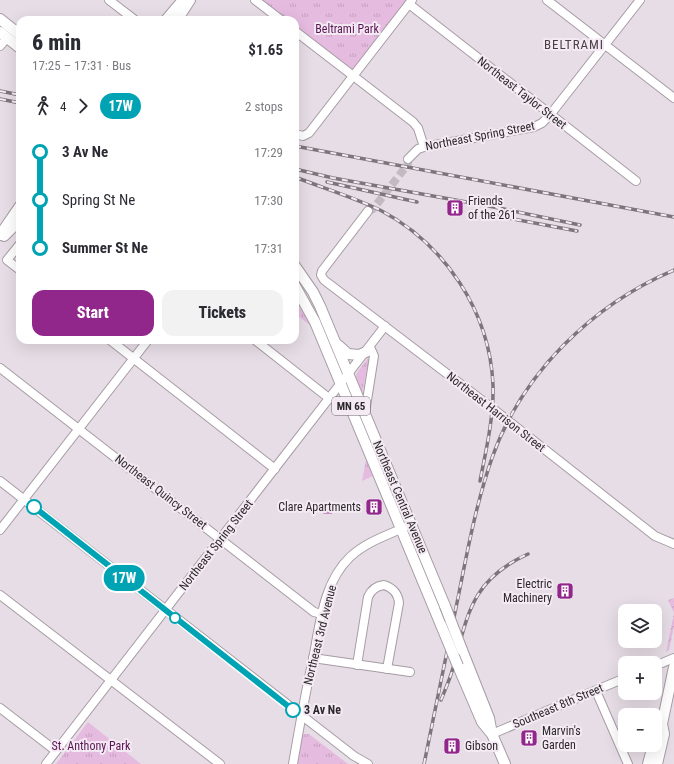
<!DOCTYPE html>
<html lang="en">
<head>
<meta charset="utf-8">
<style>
	body { margin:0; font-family:"Roboto Condensed",sans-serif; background:#f2f2f3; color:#2b2b33; height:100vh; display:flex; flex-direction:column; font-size:15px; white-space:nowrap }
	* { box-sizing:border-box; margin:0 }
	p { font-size:13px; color:#7c7c81 }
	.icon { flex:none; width:22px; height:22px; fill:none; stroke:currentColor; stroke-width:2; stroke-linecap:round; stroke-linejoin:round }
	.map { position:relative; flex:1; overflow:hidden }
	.panel { position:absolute; left:16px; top:16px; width:283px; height:328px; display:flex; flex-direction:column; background:#fff; border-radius:12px; box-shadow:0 4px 16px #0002 }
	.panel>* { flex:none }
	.badge { padding:0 8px; border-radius:13px; font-size:14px; line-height:26px }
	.tools { position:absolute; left:618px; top:604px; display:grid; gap:8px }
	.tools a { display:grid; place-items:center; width:44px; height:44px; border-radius:8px; background:#fff; box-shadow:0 4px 16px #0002; font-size:20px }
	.map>.badge { position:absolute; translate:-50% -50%; box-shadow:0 0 0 2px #fff }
	.legs { display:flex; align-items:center; gap:6px; height:44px; padding:0 16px; font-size:13px }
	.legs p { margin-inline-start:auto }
	.summary { display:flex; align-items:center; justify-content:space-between; height:68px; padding:0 16px }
	h1 { font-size:22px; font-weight:800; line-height:30px }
	.action { display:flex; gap:8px; margin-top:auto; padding:8px 16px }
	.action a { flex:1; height:46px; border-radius:12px; background:#92278b; color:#fff; font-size:16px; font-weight:800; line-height:46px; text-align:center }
	.action a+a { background:#f2f2f3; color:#2b2b33 }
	ul { padding:0 16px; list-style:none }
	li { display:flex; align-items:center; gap:14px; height:48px; font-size:15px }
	li i { display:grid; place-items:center; width:6px; height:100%; margin:0 5px; background:currentColor }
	li i::after { content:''; width:10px; height:10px; margin:-5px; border:3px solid; border-radius:50%; background:#fff }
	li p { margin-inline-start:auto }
	li:first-child i { background:linear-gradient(#0000 50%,currentColor 0) }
	li:last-child i { background:linear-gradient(currentColor 50%,#0000 0) }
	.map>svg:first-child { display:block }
</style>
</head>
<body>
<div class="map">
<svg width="674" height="764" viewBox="0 0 674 764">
	<defs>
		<pattern id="grass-tufts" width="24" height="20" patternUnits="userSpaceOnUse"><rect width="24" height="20" fill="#e5bbdf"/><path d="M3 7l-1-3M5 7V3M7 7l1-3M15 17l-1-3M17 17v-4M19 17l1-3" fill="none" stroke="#c5a1c0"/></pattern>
		<pattern id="garden-furrows" width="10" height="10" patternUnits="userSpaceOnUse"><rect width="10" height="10" fill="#e5bbdf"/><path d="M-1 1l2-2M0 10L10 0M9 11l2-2" fill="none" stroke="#c5a1c0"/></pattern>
		<pattern id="water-rules" width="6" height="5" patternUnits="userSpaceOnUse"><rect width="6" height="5" fill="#ca90c3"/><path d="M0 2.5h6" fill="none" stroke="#a4769f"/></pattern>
	</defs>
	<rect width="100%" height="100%" fill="#e7dde6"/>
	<g fill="url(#grass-tufts)">
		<polygon points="262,0 407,0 352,70 295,25 295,20 288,20"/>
		<polygon points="295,299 310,325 295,314"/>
		<path d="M 368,358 L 369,359 L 362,395 C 353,373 354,377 368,358 Z"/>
		<polygon points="366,460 373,476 362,481"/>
		<polygon points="88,722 141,764 56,764"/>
		<polygon points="300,734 309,734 348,764 296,764"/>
	</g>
	<polygon fill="url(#garden-furrows)" points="674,598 674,626 669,650 666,652 674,613 668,600"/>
	<polygon fill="url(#water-rules)" points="323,505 329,506 332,509 332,514 324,514 319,510"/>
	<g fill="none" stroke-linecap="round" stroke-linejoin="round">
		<polyline stroke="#c2b9c1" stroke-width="8" stroke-dasharray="8 4" stroke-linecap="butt" points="368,211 373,209 408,164 408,159"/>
		<g stroke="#a69ca4" stroke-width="10">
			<g id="minor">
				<polyline points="109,0 135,20"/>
				<polyline points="255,0 281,20"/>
				<polyline points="547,0 674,98"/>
				<polyline points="409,4 636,181"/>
				<polyline points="295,31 413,122 418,128 424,147"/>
				<polyline points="0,46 7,38"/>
				<polyline points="295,134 303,136 309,133 412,0"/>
				<polyline points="408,159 418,149 424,147 534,127 542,123 550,115 640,0"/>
				<polyline points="368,211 322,271 321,275 324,280 492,408 655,536 674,544"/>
				<polyline points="20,244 7,260 20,270"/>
				<polyline points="110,340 275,469"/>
				<polyline points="255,340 330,399"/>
				<polyline points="0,368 314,612 322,614"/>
				<polyline points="365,413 374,356 370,347"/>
				<polyline points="0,481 354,756 368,764"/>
				<polyline points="0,530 148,340"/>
				<polyline points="0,595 220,764"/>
				<polyline points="313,658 410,672"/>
				<path d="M 357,665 L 368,597 C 371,590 376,586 384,585 C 393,588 398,593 399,603 L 387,669"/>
				<polyline points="655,666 674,658"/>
				<polyline points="596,691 628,764"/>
				<polyline points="0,708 56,751"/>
				<polyline points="492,734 625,678"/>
				<polyline points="46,764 385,326"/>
				<path d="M 293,764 C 299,729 305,694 313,659 C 320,624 323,583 350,557 C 367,541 391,534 412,524"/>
			</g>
		</g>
		<g stroke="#a69ca4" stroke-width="12">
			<g id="major">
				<polyline points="0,19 20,35"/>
				<polyline points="166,20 183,0"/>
				<polyline points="177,20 190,0"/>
				<polyline points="0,32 20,48"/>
				<polyline points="0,235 20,206"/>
				<polyline points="4,236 20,220"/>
				<polyline points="295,266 313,292 320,306 445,606"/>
				<polyline points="295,286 315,322 441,625"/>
				<polyline points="338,345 348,354 359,355 366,352"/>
				<polyline points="462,650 489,718 492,734 505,764"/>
				<polyline points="458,666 482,722 491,733"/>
				<polyline points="655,737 657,731 662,724"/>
				<polyline points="648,764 653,745"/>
				<polyline points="657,764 664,734 662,724 674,667"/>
			</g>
		</g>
		<use href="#minor" stroke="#fff" stroke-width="8"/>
		<use href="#major" stroke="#fff" stroke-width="10"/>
		<g stroke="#7c767c" stroke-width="3.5">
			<g id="rail">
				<polyline points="0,91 20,95"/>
				<polyline points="0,99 20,103"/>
				<polyline points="295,146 674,217"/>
				<polyline points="295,169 333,178 494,207 580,225"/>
				<path d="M 295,177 C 323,188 353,197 380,210 C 445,244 490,312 493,385 C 494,417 486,450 480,481"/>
				<polyline points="327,182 417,202"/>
				<polyline points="492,215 577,231"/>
				<path d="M 441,700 C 445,690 450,679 453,668 C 468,614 471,580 528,554"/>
				<path d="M 424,764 C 436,707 447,650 459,593 C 468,547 477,501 492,458 C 522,373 592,305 674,270"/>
			</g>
		</g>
		<use href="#rail" stroke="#f4eaf3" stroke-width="2" stroke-dasharray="6" stroke-linecap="butt"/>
		<g stroke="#a69ca4" stroke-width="12" stroke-linecap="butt">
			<g id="major-bridge">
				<polyline points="445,606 462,650"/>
				<polyline points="441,625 458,666"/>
			</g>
		</g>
		<use href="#major-bridge" stroke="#fff" stroke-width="10"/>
	</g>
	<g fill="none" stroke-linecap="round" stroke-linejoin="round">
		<g stroke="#fff" stroke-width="9">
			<polyline id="line-1" points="34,507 293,710"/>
		</g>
		<use href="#line-1" stroke="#00a3b4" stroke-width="6"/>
	</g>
	<defs>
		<g id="building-square" transform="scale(0.9)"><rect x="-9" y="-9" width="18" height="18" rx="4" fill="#92278b" stroke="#f4eaf3"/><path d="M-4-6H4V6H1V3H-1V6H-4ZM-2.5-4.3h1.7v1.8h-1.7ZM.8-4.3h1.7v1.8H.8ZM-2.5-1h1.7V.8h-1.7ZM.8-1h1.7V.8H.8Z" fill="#fff"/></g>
	</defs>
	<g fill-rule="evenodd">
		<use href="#building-square" x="455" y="208"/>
		<use href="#building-square" x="374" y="507"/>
		<use href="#building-square" x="565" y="591"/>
		<use href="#building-square" x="529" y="738"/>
		<use href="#building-square" x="452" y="746"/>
	</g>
	<g fill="#fff" stroke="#00a3b4" stroke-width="2">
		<circle cx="34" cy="507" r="7"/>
		<circle cx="175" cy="618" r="5"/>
		<circle cx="293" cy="710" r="7"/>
	</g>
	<g text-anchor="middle" stroke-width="4" stroke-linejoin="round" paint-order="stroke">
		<rect fill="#f4eaf3" stroke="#686268" stroke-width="1" x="332" y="397" width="38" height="18" rx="3"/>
		<g font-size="11" font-weight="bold" fill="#2c282c">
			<text x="351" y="410">MN 65</text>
		</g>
		<g font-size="12" fill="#591454" stroke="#f4eaf3">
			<text x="347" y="33">Beltrami Park</text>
			<text x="91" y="750">St. Anthony Park</text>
		</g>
		<g font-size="12" fill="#2c282c" stroke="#f4eaf3">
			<text transform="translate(522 93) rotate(38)" y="4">Northeast Taylor Street</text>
			<text transform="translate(480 136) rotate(-11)" y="4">Northeast Spring Street</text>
			<text transform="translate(496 412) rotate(38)" y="4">Northeast Harrison Street</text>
			<text transform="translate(161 492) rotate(38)" y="4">Northeast Quincy Street</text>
			<text transform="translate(400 497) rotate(67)" y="4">Northeast Central Avenue</text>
			<text transform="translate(216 545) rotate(-52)" y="4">Northeast Spring Street</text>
			<text transform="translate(320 635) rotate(-76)" y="4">Northeast 3rd Avenue</text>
			<text transform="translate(558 706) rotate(-23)" y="4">Southeast 8th Street</text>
		</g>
		<g font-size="12" fill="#2c282c" stroke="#f4eaf3" text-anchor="start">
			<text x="468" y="205">Friends<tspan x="468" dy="14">of the 261</tspan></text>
			<text x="361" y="511" text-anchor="end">Clare Apartments</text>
			<text x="552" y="588" text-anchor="end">Electric<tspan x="552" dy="14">Machinery</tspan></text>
			<text x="542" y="735">Marvin's<tspan x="542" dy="14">Garden</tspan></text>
			<text x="465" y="750">Gibson</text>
		</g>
		<g font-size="12" font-weight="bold" fill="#2c282c" stroke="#f4eaf3" text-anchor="start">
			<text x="304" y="714">3 Av Ne</text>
		</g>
		<g font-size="13" letter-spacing="1" fill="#494047" stroke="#f4eaf3">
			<text x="574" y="49">BELTRAMI</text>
		</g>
	</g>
</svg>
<div class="tools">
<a><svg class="icon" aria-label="layers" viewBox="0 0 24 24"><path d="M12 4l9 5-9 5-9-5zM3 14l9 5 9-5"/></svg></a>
<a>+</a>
<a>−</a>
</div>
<b class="badge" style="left:124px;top:578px;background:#00a3b4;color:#fff">17W</b>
<section class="panel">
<div class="summary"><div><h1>6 min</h1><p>17:25 – 17:31 · Bus</p></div><b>$1.65</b></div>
<div class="legs"><svg class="icon" aria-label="walk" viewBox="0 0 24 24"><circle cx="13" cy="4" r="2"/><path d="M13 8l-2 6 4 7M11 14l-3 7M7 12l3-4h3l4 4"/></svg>4<svg class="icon" aria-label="forward" viewBox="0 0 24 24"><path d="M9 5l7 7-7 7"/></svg><b class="badge" style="background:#00a3b4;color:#fff">17W</b><p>2 stops</p></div>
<ul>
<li><i style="color:#00a3b4"></i><b>3 Av Ne</b><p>17:29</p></li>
<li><i style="color:#00a3b4"></i><span>Spring St Ne</span><p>17:30</p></li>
<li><i style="color:#00a3b4"></i><b>Summer St Ne</b><p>17:31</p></li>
</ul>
<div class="action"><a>Start</a><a>Tickets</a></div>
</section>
</div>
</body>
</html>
